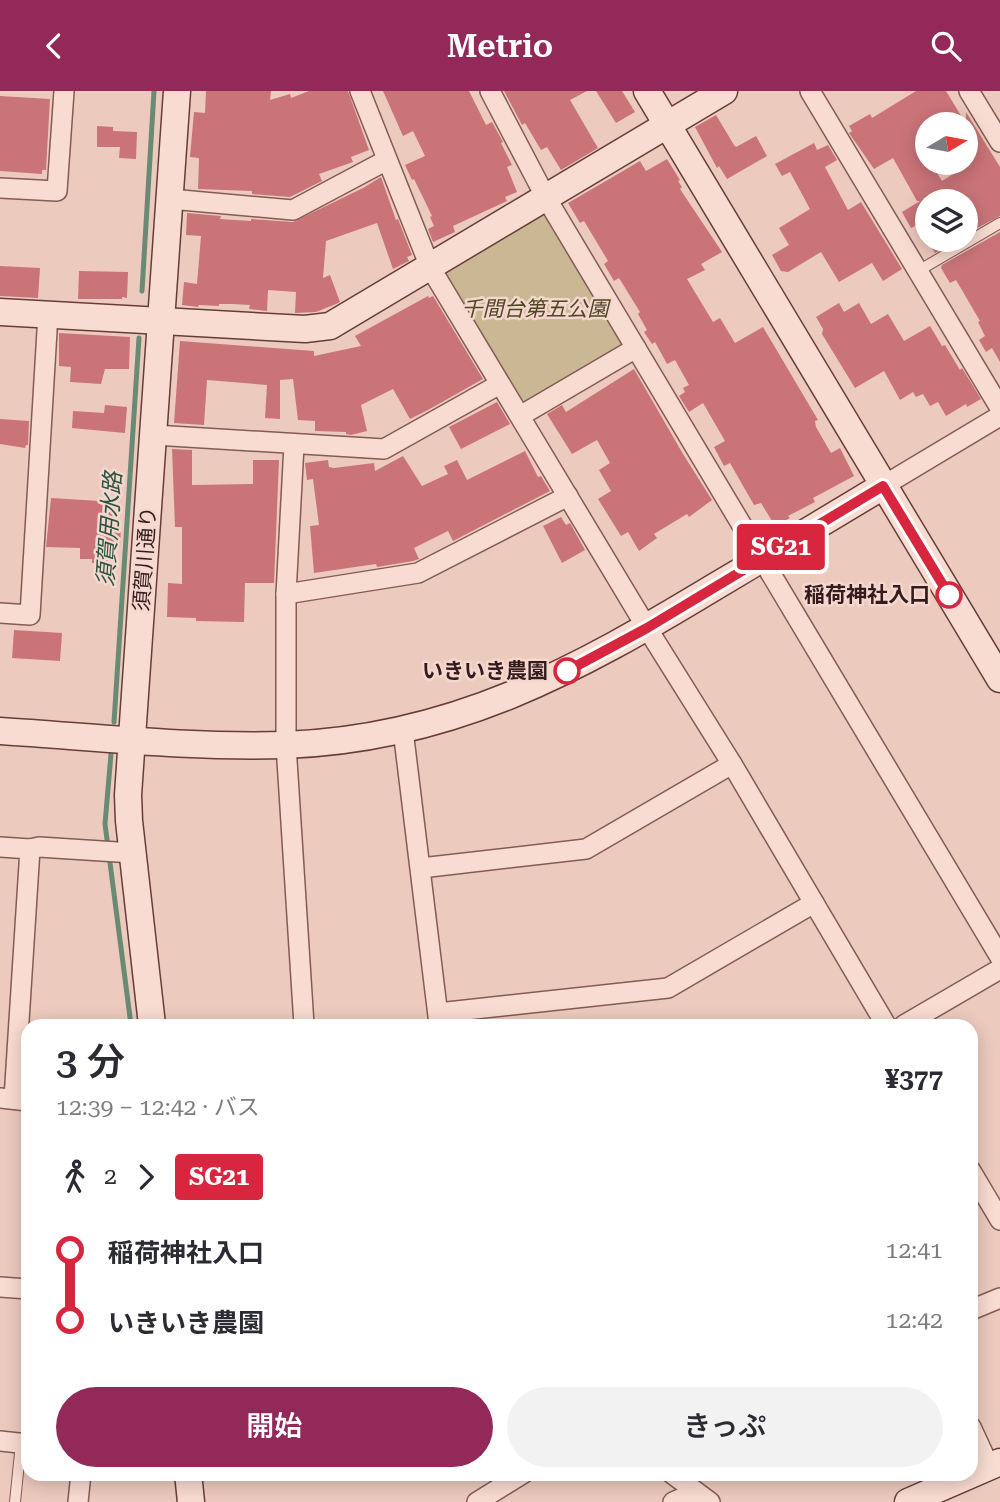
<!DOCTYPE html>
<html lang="ja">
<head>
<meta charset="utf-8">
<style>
	body { margin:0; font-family:"Roboto Serif","Noto Sans JP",serif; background:#f2f2f3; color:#2b2b33; height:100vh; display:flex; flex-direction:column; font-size:26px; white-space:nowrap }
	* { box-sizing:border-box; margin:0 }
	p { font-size:23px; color:#7c7c81 }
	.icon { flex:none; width:38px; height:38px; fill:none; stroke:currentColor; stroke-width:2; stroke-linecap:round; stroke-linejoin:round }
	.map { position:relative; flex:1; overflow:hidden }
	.sheet { position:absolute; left:21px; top:928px; width:957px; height:462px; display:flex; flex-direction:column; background:#fff; border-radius:21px; box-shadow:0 4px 18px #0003 }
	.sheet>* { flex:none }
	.badge { padding:0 14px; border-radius:5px; font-size:24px; line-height:46px }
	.needle { width:46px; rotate:80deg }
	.tools { position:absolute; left:915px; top:21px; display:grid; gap:14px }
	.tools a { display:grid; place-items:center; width:63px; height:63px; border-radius:50%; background:#fff; box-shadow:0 4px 18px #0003; font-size:35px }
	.map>.badge { position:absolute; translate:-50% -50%; box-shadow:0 0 0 4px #fff }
	.legs { display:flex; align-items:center; gap:10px; height:77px; padding:0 35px; font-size:23px }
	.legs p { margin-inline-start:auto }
	.summary { display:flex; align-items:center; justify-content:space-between; height:119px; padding:0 35px }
	h1 { font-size:38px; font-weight:600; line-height:52px }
	.cta { display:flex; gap:14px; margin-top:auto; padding:14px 35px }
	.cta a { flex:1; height:80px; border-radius:42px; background:#922959; color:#fff; font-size:28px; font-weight:600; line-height:80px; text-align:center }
	.cta a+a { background:#f2f2f3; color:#2b2b33 }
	ul { padding:0 35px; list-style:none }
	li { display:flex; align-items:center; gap:24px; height:70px; font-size:26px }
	li i { display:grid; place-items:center; width:10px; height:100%; margin:0 9px; background:currentColor }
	li i::after { content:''; width:18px; height:18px; margin:-9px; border:5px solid; border-radius:50%; background:#fff }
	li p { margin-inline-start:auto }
	li:first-child i { background:linear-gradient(#0000 50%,currentColor 0) }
	li:last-child i { background:linear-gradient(currentColor 50%,#0000 0) }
	header { display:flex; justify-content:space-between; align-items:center; height:91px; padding:0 35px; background:#922959; color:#fff; font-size:32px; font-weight:600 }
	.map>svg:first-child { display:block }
</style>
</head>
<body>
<header><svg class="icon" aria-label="back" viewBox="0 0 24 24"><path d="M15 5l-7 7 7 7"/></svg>Metrio<svg class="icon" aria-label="search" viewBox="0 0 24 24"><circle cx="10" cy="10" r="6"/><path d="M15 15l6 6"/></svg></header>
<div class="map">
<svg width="1000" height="1411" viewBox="0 0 1000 1411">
	<rect width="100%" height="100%" fill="#edcabe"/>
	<polygon fill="#cab793" points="545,119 627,256 525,317 443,180"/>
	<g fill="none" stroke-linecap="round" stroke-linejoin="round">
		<g stroke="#698b73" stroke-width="5">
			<polyline points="142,200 154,0"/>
			<polyline points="114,631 139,247"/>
			<polyline points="111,663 105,733 131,934"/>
		</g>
	</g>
	<g fill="#ca7478" fill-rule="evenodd">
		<polygon points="206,0 271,0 270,9 290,3 291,7 309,0 348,0 369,59 351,66 353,71 319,83 322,90 290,106 252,103 252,100 198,98 199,67 190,66 194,21 205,22"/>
		<polygon points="383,0 469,0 486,34 492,31 503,51 501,52 512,74 507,76 517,101 505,106 507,110 453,135 455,141 433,151 428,138 434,135 430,126 432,125 414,88 412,89 405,74 425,65 413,40 403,45"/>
		<polygon points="504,0 587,0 570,9 598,57 561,79 547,56 541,59 525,32 522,34"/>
		<polygon points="596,0 622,0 635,21 616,32"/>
		<path d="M 916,0 L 946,0 L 966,33 L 966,21 L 1000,76 L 1000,125 L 966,143 L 966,110 L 928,110 L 928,149 L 957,149 L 935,162 L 917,134 L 911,137 L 902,121 L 920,110 L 917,110 L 893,67 L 874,78 L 849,42 L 852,40 L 849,35 L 870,23 L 872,27 ZM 928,33 L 966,33 L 966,75 L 942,90 L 931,72 L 928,72 L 928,65 L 919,49 L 928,44 Z"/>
		<polygon points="0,5 50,8 46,79 42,79 42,83 0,80"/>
		<polygon points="716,24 734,54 736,56 756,45 767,65 727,88 719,75 717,77 695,36"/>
		<polygon points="97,35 113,36 113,40 137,41 136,68 119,67 120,56 97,56"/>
		<polygon points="814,52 817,59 828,54 837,69 825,76 848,119 861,111 902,178 883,190 872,172 839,191 821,161 788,181 781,180 772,164 789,154 779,137 810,118 790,81 782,85 775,73"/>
		<polygon points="667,68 680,89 678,90 682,96 680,98 722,161 701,173 705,179 687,188 713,231 720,227 735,252 763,236 818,329 815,330 816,336 831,362 840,357 854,385 813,407 815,411 788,425 790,427 775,435 761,412 754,414 730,372 724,375 714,356 725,350 703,312 689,321 679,305 685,301 683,297 689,294 675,269 667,273 655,251 652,253 644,241 647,239 638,223 640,221 619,187 614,190 604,173 608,170 584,130 580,132 568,112 640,70 646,80"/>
		<polygon points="381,86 396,129 398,128 412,164 407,166 409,170 393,178 377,132 326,150 323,187 330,184 340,211 336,213 316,221 295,222 296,201 268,199 267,220 249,218 250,214 233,213 219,213 219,215 199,214 198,216 182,214 184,191 197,193 201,145 186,144 187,122 221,125 220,128 251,130 251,128 293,131 363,97"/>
		<polygon points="1000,141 1000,271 992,257 986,261 979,249 985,245 978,231 980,230 956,189 950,192 941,177 942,174"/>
		<polygon points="0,175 40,177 38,207 0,205"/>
		<polygon points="79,180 128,181 127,207 122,206 122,208 78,208"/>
		<polygon points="428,205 429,207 433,205 483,288 428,319 410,328 393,298 361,314 367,340 351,344 346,343 346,341 315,340 315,330 298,329 293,288 280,289 280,328 265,327 267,294 207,289 204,334 174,332 180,250 314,260 314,265 361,255 355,245"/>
		<polygon points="839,212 844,221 859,212 871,233 888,223 904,250 930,235 942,255 945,254 960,279 962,277 981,308 967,316 966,313 946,325 938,311 930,315 923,303 916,306 913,301 900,309 884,280 855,297 822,243 823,238 816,226"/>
		<polygon points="59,242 130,246 129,278 105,278 101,293 70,291 71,276 59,275"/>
		<polygon points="634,278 683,363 712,409 689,426 687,423 654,443 657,447 639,460 628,441 621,445 598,408 611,400 599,379 610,372 597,349 572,363 547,323 562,314 566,321"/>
		<polygon points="497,311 510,333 461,358 449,336"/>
		<polygon points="105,314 127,316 125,342 72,337 73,320 104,322"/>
		<polygon points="0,328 29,330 28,354 26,354 25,357 0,353"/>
		<polygon points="172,358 192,359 192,394 253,393 253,369 279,369 274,492 245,492 244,531 196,530 196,527 167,526 168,492 182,493 182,436 175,436"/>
		<polygon points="525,360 538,386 541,385 550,400 453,450 448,440 414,457 419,468 413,470 377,476 376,473 314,482 310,435 319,434 313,388 307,389 305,372 328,369 329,376 334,377 374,372 375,380 403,365 422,395 448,383 444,375 457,369 467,389"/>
		<polygon points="51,407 116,411 115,414 120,414 118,436 121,436 120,456 110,455 107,472 92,472 92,468 80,468 80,457 46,456"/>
		<polygon points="561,426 566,434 570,432 585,459 562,472 543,435"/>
		<polygon points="14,539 62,542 60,570 12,567"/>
	</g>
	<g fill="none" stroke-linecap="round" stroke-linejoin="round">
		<g stroke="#845b57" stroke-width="12">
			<g id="lane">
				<polyline points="918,180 1000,132"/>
				<polyline points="15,1411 21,1352"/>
			</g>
		</g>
		<g stroke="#845b57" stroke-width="22">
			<g id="street">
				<polyline points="360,0 430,176 647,537 732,673 886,934"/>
				<polyline points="490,0 545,105 1000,866"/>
				<polyline points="810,0 1000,317"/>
				<polyline points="969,0 1000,51"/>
				<polyline points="0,97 57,100 64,0"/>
				<polyline points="170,108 293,119 387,69"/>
				<polyline points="520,325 636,257"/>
				<polyline points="154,344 384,358 500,293"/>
				<polyline points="294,354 286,503 286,654 304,934"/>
				<polyline points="883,395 1000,325"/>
				<polyline points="286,503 418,482 568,405"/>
				<polyline points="0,522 30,524 48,223"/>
				<polyline points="403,639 439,933"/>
				<polyline points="0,756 30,758 14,1008"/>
				<polyline points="30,758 39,756 133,762"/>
				<polyline points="421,777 586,758 732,673"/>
				<polyline points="438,922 668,897 814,812"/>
				<polyline points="904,934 1000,878"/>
				<polyline points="0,1007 28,1010"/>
				<polyline points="971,1080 1000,1129"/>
				<polyline points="0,1196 28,1198"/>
				<polyline points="971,1219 1000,1207"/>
				<polyline points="971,1336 989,1375"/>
				<polyline points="0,1350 28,1353"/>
				<polyline points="671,1382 710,1411"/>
				<polyline points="78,1411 81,1382"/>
				<polyline points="477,1411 524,1382"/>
				<polyline points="673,1411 696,1401"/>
			</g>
		</g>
		<g stroke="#663d3b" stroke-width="29">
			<g id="secondary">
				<polyline points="647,0 1000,588"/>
				<polyline points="0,221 305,238 330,235 724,0"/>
				<path d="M 0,640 C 94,646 190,657 285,654 C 453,648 577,579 716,495 C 772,462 828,428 883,395"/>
				<polyline points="152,934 129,730 128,704 177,0"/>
				<polyline points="188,1382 191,1411"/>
				<polyline points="908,1411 1000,1371"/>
			</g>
		</g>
		<use href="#lane" stroke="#f8dbd1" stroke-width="10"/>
		<use href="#street" stroke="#f8dbd1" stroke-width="19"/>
		<use href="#secondary" stroke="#f8dbd1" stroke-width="26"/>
	</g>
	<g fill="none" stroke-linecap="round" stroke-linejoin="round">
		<g stroke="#fff" stroke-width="16">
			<polyline id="line-1" points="567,580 647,537 883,395 949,504"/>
		</g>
		<use href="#line-1" stroke="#d7263d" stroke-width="10"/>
	</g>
	<g fill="#fff" stroke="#d7263d" stroke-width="3.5">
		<circle cx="949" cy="504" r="12"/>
		<circle cx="567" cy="580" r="12"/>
	</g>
	<g text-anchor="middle" stroke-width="5" stroke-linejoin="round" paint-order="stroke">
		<g font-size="21" font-style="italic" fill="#504723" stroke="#f4d7ce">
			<text x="535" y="225">千間台第五公園</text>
		</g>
		<g font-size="21" fill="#341c1c" stroke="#f4d7ce">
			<text transform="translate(145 468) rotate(-86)" y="7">須賀川通り</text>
		</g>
		<g font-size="21" font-weight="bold" fill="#341c1c" stroke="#f4d7ce" text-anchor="end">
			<text x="930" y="511">稲荷神社入口</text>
			<text x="548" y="587">いきいき農園</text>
		</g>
		<g font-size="23" font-style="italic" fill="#2b543f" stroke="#f4d7ce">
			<text transform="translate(109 438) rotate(-86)" y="8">須賀用水路</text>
		</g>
	</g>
</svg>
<div class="tools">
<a><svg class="needle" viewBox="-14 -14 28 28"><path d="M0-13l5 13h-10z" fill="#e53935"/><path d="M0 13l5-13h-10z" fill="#7c7c81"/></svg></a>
<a><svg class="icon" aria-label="layers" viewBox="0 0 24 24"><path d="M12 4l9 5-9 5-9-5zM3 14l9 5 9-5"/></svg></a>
</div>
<b class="badge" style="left:781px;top:456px;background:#d7263d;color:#fff">SG21</b>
<section class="sheet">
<div class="summary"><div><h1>3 分</h1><p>12:39 – 12:42 · バス</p></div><b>¥377</b></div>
<div class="legs"><svg class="icon" aria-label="walk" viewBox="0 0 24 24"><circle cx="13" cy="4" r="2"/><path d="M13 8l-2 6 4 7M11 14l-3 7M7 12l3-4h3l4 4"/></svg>2<svg class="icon" aria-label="forward" viewBox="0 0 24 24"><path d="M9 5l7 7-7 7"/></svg><b class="badge" style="background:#d7263d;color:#fff">SG21</b></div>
<ul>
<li><i style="color:#d7263d"></i><b>稲荷神社入口</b><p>12:41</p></li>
<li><i style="color:#d7263d"></i><b>いきいき農園</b><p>12:42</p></li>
</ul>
<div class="cta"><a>開始</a><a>きっぷ</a></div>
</section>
</div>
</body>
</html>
